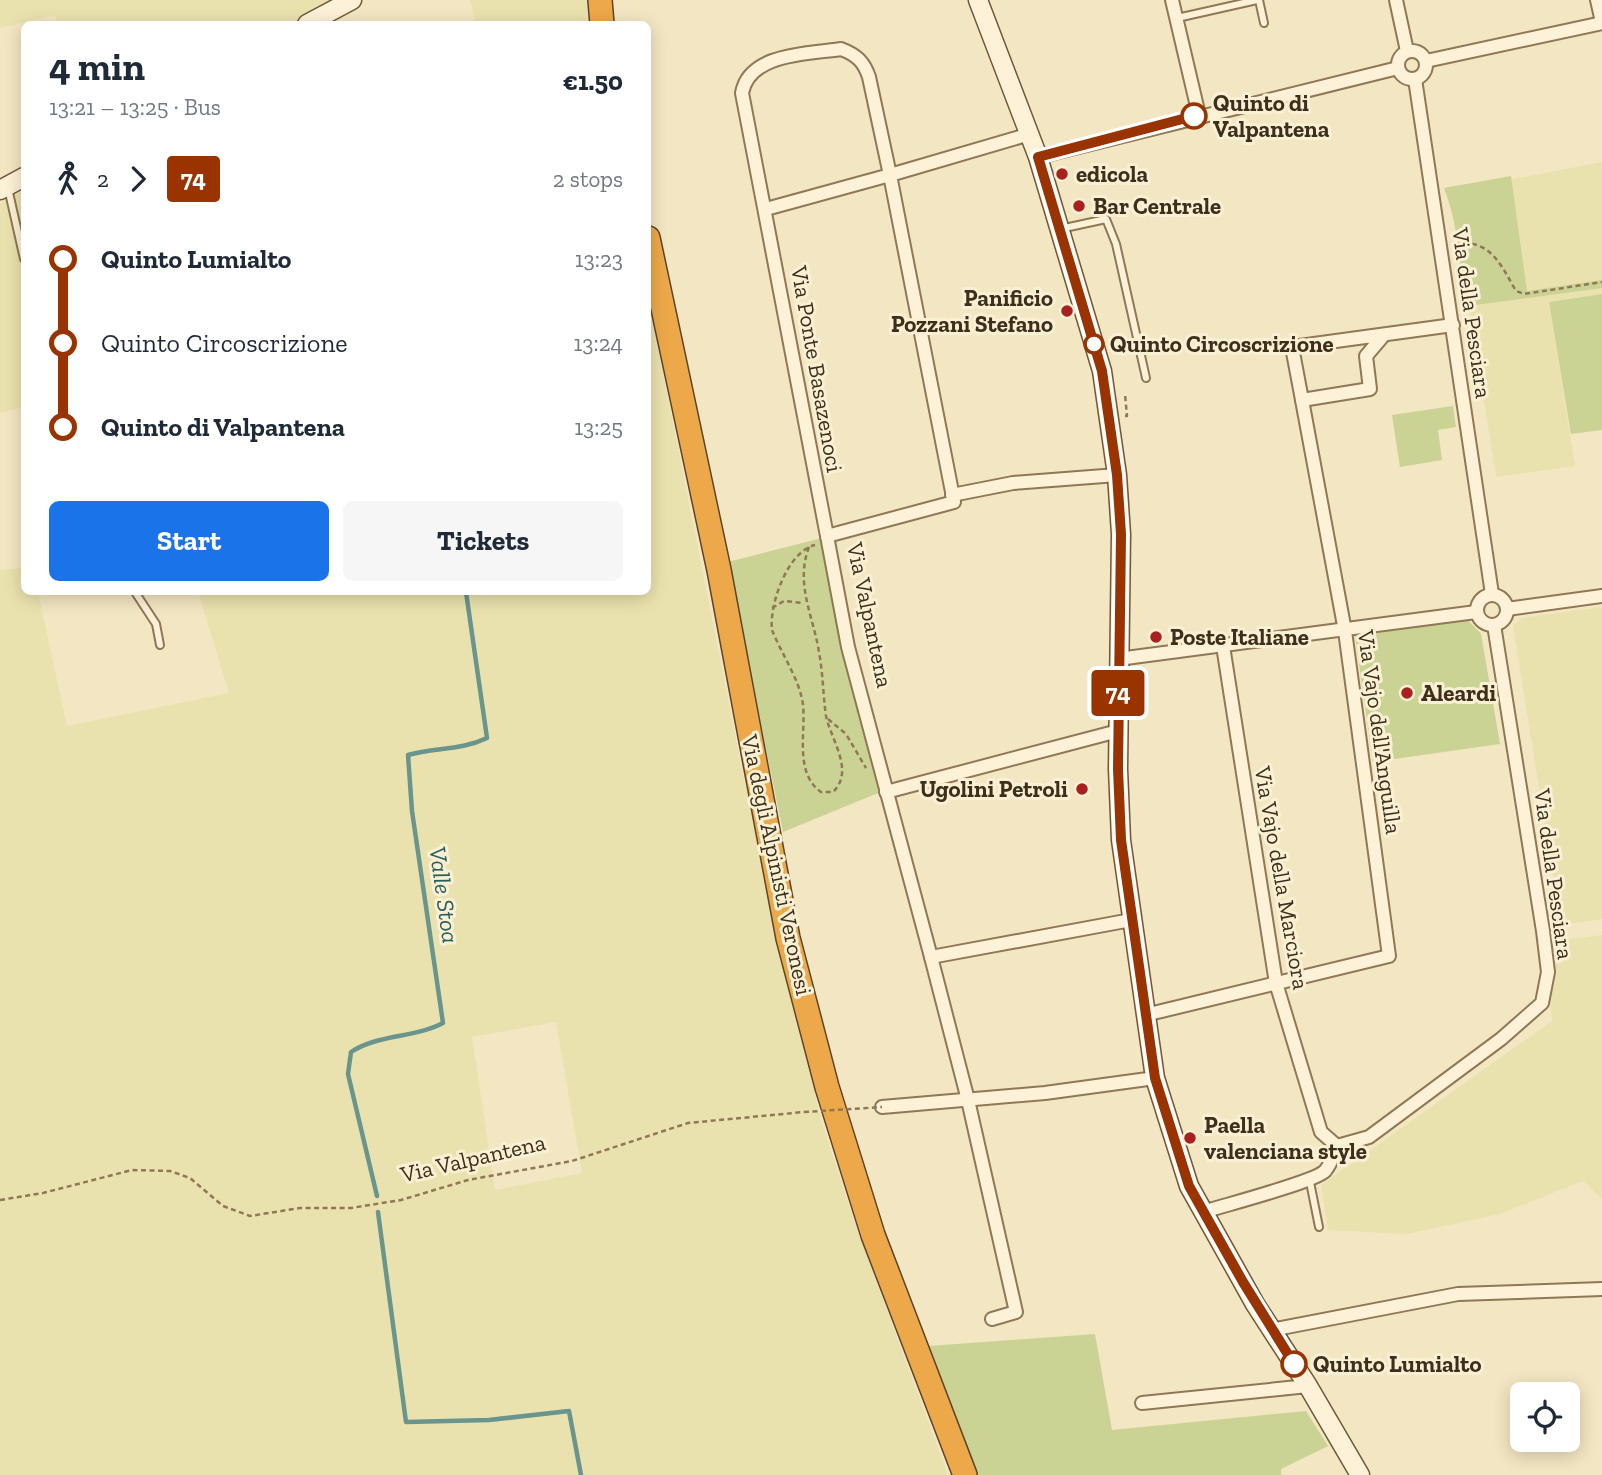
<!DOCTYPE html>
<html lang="en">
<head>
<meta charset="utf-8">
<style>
	body { margin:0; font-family:"Zilla Slab",serif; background:#f6f6f7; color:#1f2937; height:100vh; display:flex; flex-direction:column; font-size:26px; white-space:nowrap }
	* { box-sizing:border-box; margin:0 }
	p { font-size:23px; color:#747a83 }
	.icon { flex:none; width:38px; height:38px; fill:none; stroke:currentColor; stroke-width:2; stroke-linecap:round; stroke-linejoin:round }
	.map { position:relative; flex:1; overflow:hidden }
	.side { position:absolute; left:21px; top:21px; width:630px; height:574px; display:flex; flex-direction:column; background:#fff; border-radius:10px; box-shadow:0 4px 18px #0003 }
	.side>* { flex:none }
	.badge { padding:0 14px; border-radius:5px; font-size:24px; line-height:46px }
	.fabs { position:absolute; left:1510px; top:1382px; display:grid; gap:14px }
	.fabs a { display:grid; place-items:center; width:70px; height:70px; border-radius:10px; background:#fff; box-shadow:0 4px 18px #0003; font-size:35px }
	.map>.badge { position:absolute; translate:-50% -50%; box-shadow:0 0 0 4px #fff }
	.legs { display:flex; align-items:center; gap:10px; height:77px; padding:0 28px; font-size:23px }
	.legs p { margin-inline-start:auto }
	.overview { display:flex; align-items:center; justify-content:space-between; height:119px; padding:0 28px }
	h1 { font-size:38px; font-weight:700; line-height:52px }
	.action { display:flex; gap:14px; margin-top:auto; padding:14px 28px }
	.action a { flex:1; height:80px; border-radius:10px; background:#1a73e8; color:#fff; font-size:28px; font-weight:700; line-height:80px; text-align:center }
	.action a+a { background:#f6f6f7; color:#1f2937 }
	ul { padding:0 28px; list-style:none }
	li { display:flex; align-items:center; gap:24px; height:84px; font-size:26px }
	li i { display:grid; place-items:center; width:10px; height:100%; margin:0 9px; background:currentColor }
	li i::after { content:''; width:18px; height:18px; margin:-9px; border:5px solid; border-radius:50%; background:#fff }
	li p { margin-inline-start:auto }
	li:first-child i { background:linear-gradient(#0000 50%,currentColor 0) }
	li:last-child i { background:linear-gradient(currentColor 50%,#0000 0) }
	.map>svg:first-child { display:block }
</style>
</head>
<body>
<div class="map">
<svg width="1602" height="1475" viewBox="0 0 1602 1475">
	<rect width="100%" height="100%" fill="#f3e6c2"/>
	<g fill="#eae2ae" fill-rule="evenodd">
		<polygon points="0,0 338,0 293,24 58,24 55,15 0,28"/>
		<polygon points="470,0 588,0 593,24 476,24"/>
		<polygon points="1602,162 1602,294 1549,302 1575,466 1496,477 1451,191"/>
		<polygon points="24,190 24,407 0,413 0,203"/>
		<path d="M 648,297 L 744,779 L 821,1120 L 855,1224 L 948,1475 L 0,1475 L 0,570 L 24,568 L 24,592 L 38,592 L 67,726 L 229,693 L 198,592 L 648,592 ZM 556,1022 L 582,1173 L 495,1190 L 472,1037 Z"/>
		<polygon points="1602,607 1602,919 1561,925 1513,626 1521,618"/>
		<polygon points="1602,935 1602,1199 1583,1181 1500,1214 1407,1234 1328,1230 1321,1185 1552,1021 1544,942"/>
	</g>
	<g fill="#cad394">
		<path d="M 1511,176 L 1527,291 L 1602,280 L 1602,288 L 1461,307 C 1461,265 1459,228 1444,188 Z"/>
		<polygon points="1602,294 1602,430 1571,434 1549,302"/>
		<polygon points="1453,406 1456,427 1438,430 1442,460 1400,467 1392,415"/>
		<polygon points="822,538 883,791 783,832 728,562"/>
		<polygon points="1468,620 1481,634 1500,744 1373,762 1355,636"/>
		<polygon points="1095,1334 1112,1430 1306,1411 1328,1446 1281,1469 1281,1475 976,1475 929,1346"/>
	</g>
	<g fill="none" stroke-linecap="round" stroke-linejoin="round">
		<g stroke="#6a958c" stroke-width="4.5">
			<path d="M 377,1196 L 348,1074 L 351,1052 C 378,1034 415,1038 443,1023 L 412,811 L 408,755 C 435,747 460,751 487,738 L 466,592"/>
			<polyline points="378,1212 406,1422 489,1420 569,1411 581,1475"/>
		</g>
		<g stroke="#907756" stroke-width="10">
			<g id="lane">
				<polyline points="1259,0 1264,23"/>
				<polyline points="1177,18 1257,0"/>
				<polyline points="8,188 24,259"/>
				<polyline points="1060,229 1106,219 1116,244 1146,378"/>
				<polyline points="135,592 156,624 160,645"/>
				<polyline points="1310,1182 1319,1227"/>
			</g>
		</g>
		<g stroke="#907756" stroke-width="16">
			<g id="street">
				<polyline points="1172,0 1199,115"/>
				<polyline points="1396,0 1407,51"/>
				<polyline points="1597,0 1602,22"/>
				<circle cx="1412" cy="65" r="14"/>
				<polyline points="1426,61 1602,23"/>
				<polyline points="1415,79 1492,594"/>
				<polyline points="1030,134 890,175 954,502 827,536 848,647 931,957 1131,920"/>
				<polyline points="1038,157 1398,68"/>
				<path d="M 766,209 L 890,175 L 869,77 C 864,62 857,55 841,49 C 808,54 749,53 742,93 L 827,536"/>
				<polyline points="1383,336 1366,356 1370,389 1302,400 1292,347 1453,325"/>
				<polyline points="952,495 1013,483 1117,475"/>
				<circle cx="1492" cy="610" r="15"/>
				<polyline points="1507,609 1602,596"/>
				<polyline points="1223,646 1276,983 1321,1132 1337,1146"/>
				<polyline points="1118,659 1476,612"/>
				<polyline points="886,792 1118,731"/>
				<polyline points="931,957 968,1100 1016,1312 992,1319"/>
				<polyline points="1145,1015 1389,956 1345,631 1302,400"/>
				<polyline points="882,1107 1045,1093 1155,1078"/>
				<polyline points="1337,1146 1369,1137 1501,1039 1542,1003 1548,972 1543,931 1494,625"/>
				<path d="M 1203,1212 C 1225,1205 1314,1182 1325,1171 C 1331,1164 1334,1154 1337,1146"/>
				<polyline points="1271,1330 1458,1294 1602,1289"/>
				<polyline points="1142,1403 1308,1386"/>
			</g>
		</g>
		<g stroke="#72573a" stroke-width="21">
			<g id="secondary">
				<polyline points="978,0 1038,157 1102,371 1117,475 1121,534 1118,769 1121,840 1155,1078 1189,1186 1255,1304 1308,1386 1360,1475"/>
				<polyline points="307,24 352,0"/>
				<polyline points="0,190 24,177"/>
			</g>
		</g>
		<g stroke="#5d442b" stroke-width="26">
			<g id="highway">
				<polyline points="600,0 602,24"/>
				<polyline points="648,238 719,570 788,938 827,1087 873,1235 965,1475"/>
			</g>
		</g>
		<g stroke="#907756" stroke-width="2.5" stroke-dasharray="5 3.5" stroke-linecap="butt">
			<path d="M 1455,244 C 1490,238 1501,265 1516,291 L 1524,294 L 1602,282"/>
			<polyline points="1125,416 1127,416 1125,394"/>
			<path d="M 809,547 C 795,584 813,615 819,652 C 823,673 823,695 826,716 C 831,740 855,771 833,792 L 821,792 C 794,773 806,732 803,705 C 800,680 781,653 772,630 C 769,604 788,551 815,545"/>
			<polyline points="772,608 784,601 804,603"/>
			<polyline points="828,719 846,734 866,768"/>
			<polyline points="0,1200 43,1193 132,1170 170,1171 190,1178 223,1206 250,1216 300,1208 351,1208 401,1200 468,1180 572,1161 688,1123 804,1112"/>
		</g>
		<use href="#lane" stroke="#fdf2d7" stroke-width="6"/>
		<use href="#street" stroke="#fdf2d7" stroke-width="12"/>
		<use href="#secondary" stroke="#fdf2d7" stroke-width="18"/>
		<use href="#highway" stroke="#eda949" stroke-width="23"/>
		<polyline stroke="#907756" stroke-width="2.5" stroke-dasharray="5 3.5" stroke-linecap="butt" points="804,1112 882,1107"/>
	</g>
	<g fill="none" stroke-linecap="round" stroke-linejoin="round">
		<g stroke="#fff" stroke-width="16">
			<polyline id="line-1" points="1194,116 1038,157 1102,371 1117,475 1121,534 1118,769 1121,840 1155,1078 1189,1186 1243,1282 1294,1364"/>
		</g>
		<use href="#line-1" stroke="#930" stroke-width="10"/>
	</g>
	<g fill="#fff" stroke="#930" stroke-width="3.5">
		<circle cx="1194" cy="116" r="12"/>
		<circle cx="1094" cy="344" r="9"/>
		<circle cx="1294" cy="1364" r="12"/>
	</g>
	<g fill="#a7221f" stroke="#faf0d3" stroke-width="2.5">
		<circle cx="1062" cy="174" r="7"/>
		<circle cx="1079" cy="206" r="7"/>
		<circle cx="1067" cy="311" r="7"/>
		<circle cx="1156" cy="637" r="7"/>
		<circle cx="1407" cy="693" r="7"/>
		<circle cx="1082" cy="789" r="7"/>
		<circle cx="1190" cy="1138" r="7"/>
	</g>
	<g text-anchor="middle" stroke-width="6" stroke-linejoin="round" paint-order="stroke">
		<g font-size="23" font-weight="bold" fill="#3e2e1c" stroke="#faf0d3" text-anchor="start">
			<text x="1213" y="111">Quinto di<tspan x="1213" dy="26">Valpantena</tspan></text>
			<text x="1110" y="352">Quinto Circoscrizione</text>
			<text x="1313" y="1372">Quinto Lumialto</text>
		</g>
		<g font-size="23" font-weight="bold" fill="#3e2e1c" stroke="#faf0d3" text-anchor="start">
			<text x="1076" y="182">edicola</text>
			<text x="1093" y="214">Bar Centrale</text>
			<text x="1053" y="306" text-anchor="end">Panificio<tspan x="1053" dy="26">Pozzani Stefano</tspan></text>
			<text x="1170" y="645">Poste Italiane</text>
			<text x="1421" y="701">Aleardi</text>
			<text x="1068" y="797" text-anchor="end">Ugolini Petroli</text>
			<text x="1204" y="1133">Paella<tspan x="1204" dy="26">valenciana style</tspan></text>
		</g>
		<g font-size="23" fill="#3e2e1c" stroke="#faf0d3">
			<text transform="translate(1472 313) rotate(82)" y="8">Via della Pesciara</text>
			<text transform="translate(817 369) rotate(80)" y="8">Via Ponte Basazenoci</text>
			<text transform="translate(870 615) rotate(78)" y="8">Via Valpantena</text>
			<text transform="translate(1380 732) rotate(82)" y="8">Via Vajo dell'Anguilla</text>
			<text transform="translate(777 865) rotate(78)" y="8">Via degli Alpinisti Veronesi</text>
			<text transform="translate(1554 874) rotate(82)" y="8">Via della Pesciara</text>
			<text transform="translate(1282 878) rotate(80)" y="8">Via Vajo della Marciora</text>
			<text transform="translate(473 1158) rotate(-13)" y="8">Via Valpantena</text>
		</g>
		<g font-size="24" font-style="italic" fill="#2a605e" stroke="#faf0d3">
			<text transform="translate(444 895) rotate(82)" y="8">Valle Stoa</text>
		</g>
	</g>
</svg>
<div class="fabs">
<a><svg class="icon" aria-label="locate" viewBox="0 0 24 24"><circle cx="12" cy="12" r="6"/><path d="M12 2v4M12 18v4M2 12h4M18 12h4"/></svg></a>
</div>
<b class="badge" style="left:1118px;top:693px;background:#930;color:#fff">74</b>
<section class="side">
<div class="overview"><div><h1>4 min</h1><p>13:21 – 13:25 · Bus</p></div><b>€1.50</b></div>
<div class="legs"><svg class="icon" aria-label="walk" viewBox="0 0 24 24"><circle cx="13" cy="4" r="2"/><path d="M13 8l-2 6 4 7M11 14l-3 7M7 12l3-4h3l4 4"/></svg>2<svg class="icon" aria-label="forward" viewBox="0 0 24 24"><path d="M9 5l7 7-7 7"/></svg><b class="badge" style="background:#930;color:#fff">74</b><p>2 stops</p></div>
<ul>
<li><i style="color:#930"></i><b>Quinto Lumialto</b><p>13:23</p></li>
<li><i style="color:#930"></i><span>Quinto Circoscrizione</span><p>13:24</p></li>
<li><i style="color:#930"></i><b>Quinto di Valpantena</b><p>13:25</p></li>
</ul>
<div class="action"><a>Start</a><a>Tickets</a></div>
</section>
</div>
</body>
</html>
